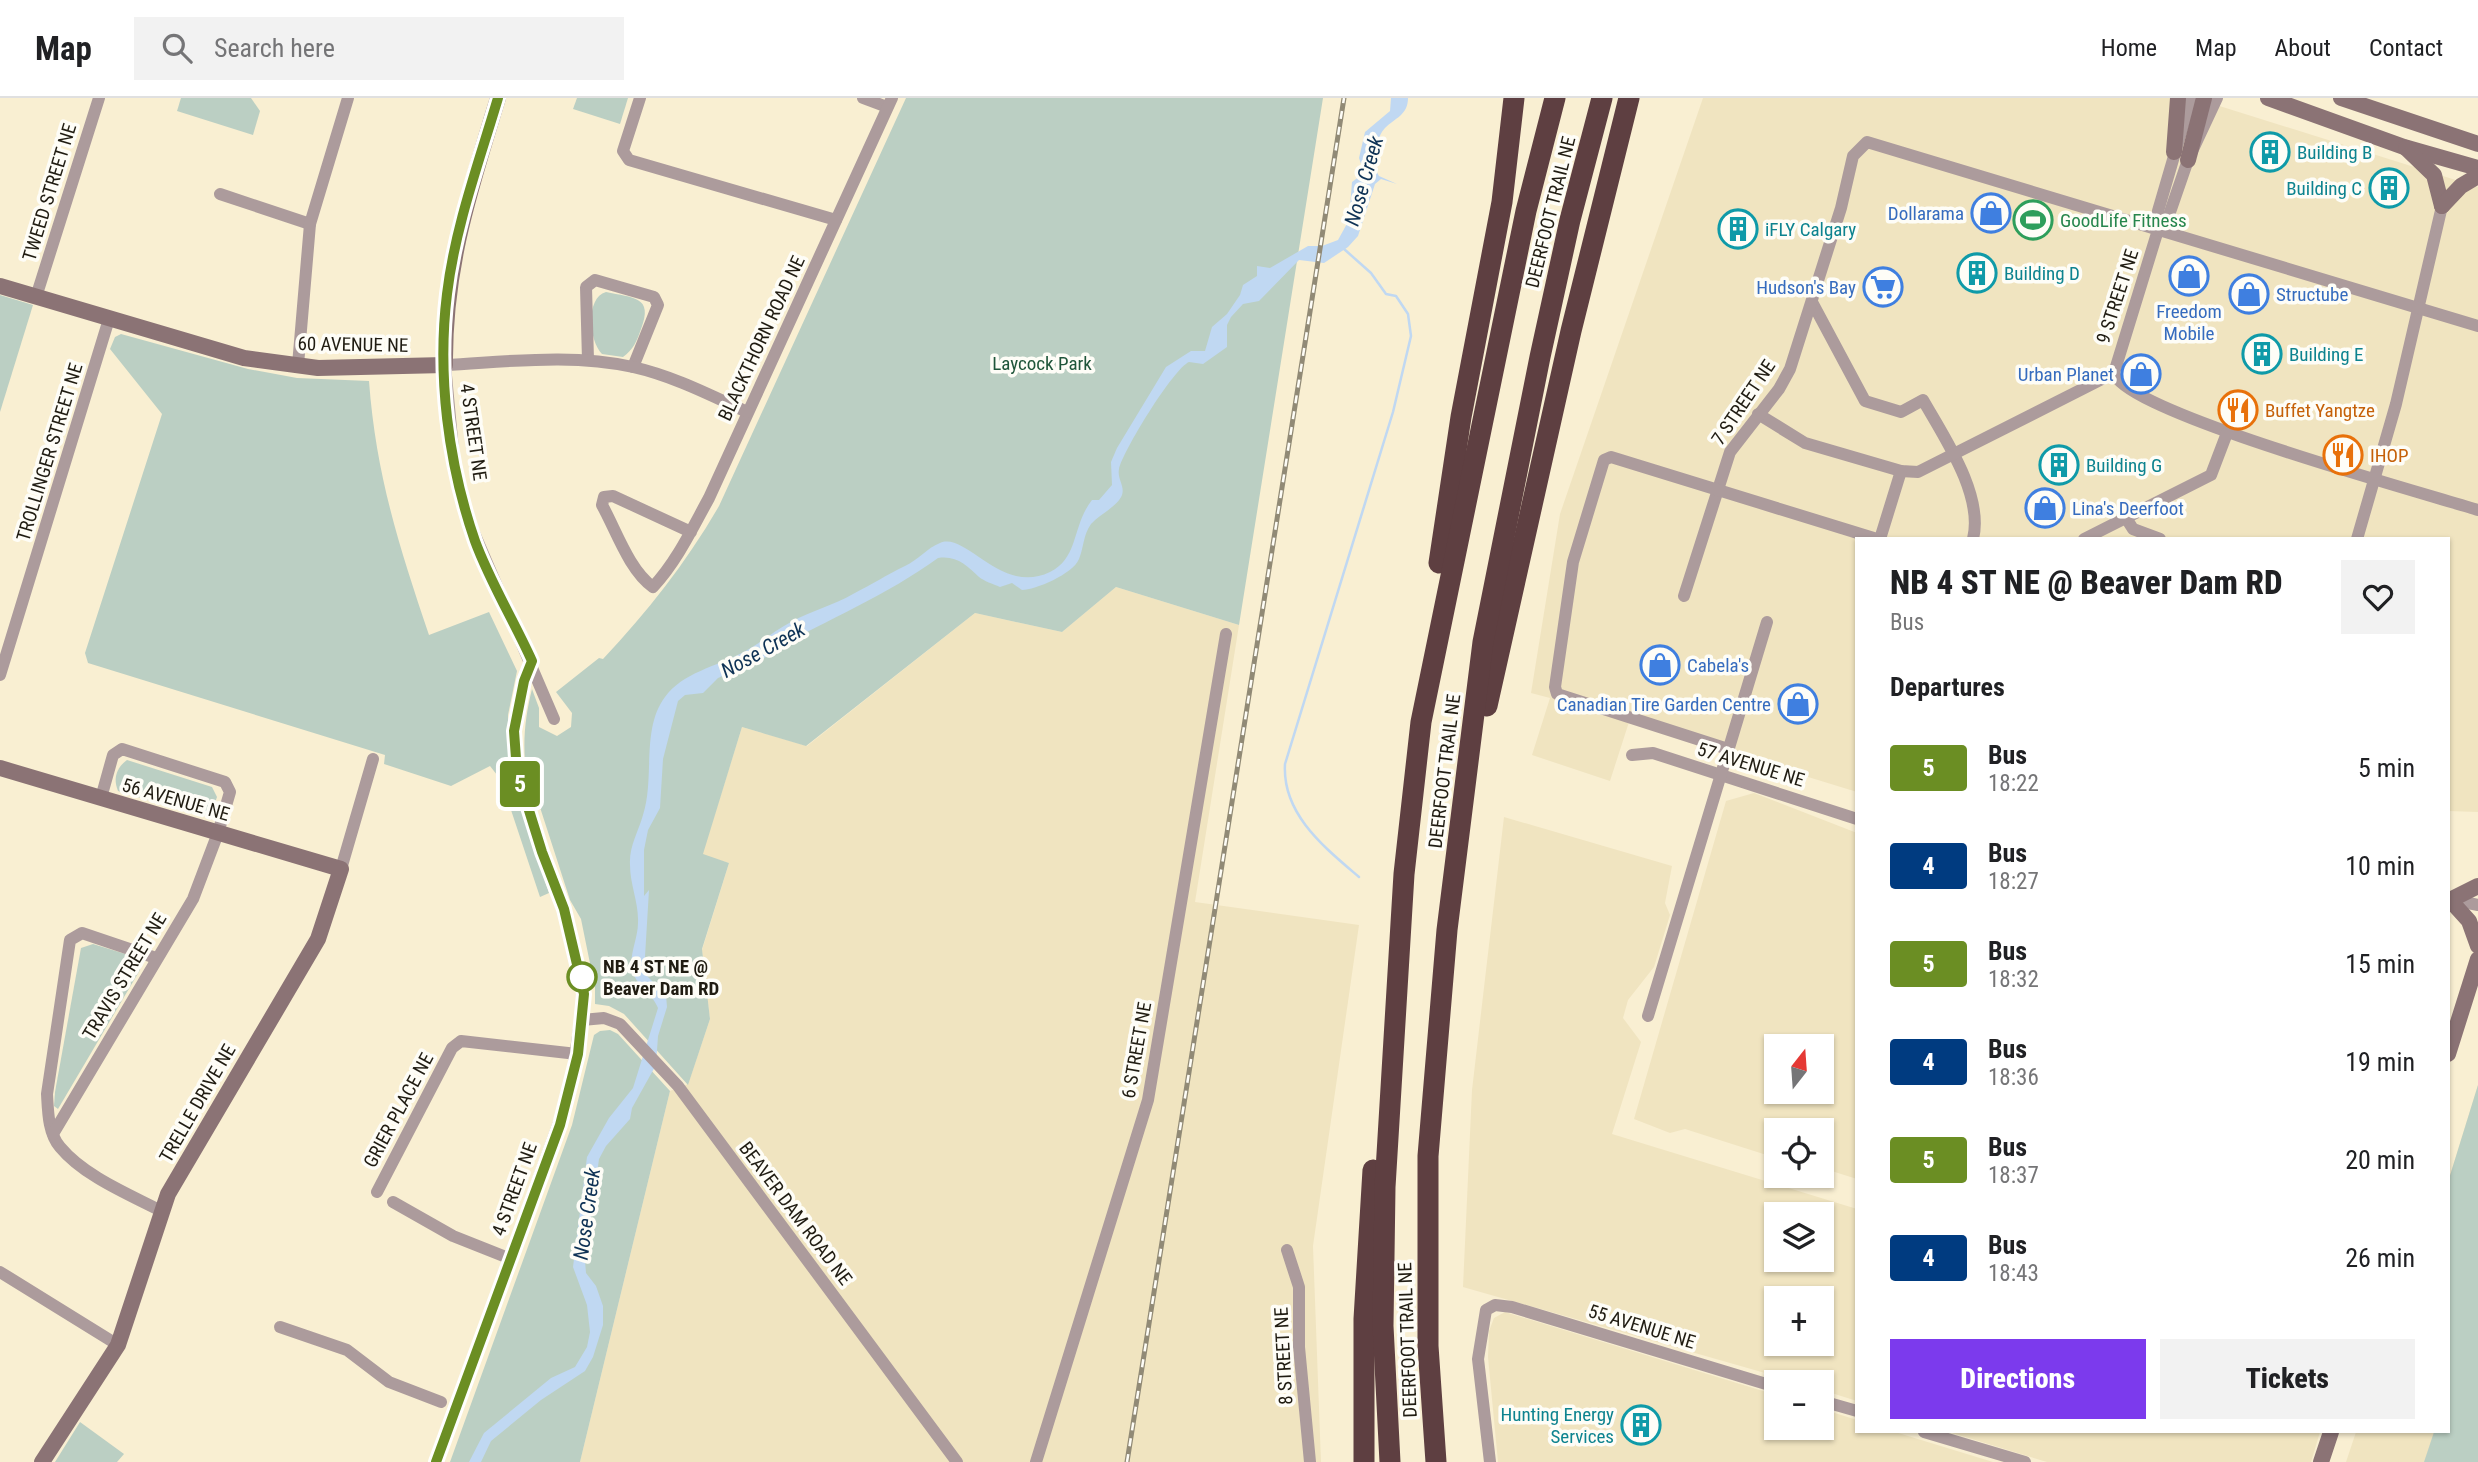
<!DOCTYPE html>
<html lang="en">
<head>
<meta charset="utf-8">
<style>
	body { margin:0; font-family:"Roboto Condensed",sans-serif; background:#f2f2f2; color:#202124; height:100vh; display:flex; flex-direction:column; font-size:26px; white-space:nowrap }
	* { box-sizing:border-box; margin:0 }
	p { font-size:23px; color:#757577 }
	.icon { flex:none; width:38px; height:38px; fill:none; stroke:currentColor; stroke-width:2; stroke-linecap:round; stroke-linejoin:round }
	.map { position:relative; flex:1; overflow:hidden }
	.details { position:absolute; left:1855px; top:439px; width:595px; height:896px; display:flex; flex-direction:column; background:#fff; border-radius:0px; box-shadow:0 2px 5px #0004 }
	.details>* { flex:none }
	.badge { padding:0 14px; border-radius:5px; font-size:24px; line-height:46px }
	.needle { width:46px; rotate:17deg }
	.controls { position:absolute; left:1764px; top:936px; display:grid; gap:14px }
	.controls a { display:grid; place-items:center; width:70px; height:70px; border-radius:0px; background:#fff; box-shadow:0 2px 5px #0004; font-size:35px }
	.map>.badge { position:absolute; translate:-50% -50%; box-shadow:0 0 0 4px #fff }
	h2 { padding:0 35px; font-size:26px; line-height:63px }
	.round { display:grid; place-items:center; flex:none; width:74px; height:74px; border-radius:0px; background:#f2f2f2 }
	.headline { display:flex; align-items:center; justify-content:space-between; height:119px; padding:0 35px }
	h1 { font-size:33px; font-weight:800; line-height:52px }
	.button { display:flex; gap:14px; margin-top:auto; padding:14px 35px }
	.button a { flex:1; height:80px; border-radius:0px; background:#7c3aed; color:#fff; font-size:28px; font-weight:800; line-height:80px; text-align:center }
	.button a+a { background:#f2f2f2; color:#202124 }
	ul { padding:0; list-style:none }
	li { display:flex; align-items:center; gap:21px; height:98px; padding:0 35px }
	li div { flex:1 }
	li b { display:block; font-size:26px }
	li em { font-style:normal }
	li .badge { min-width:77px; font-weight:700; text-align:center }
	header { display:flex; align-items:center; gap:42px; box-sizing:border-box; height:98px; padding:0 35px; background:#fff; border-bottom:2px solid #e0e0e0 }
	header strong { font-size:33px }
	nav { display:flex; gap:38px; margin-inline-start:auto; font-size:24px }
	.search { width:490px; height:63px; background:#f2f2f2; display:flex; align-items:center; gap:18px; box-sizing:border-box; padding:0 24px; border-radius:0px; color:#757577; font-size:26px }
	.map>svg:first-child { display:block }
</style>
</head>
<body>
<header>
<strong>Map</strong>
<div class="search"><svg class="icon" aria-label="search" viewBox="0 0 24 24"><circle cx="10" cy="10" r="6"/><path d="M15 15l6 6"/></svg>Search here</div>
<nav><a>Home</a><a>Map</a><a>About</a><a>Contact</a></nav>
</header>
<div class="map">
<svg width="2478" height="1364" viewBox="0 0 2478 1364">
	<rect width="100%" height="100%" fill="#f9efd2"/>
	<g fill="#f0e4c0" fill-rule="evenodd">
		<polygon points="1703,0 2194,0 2478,89 2478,714 2448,713 2448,441 1857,441 1857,694 1629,624 1610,683 1532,657 1550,600 1531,595 1560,416"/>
		<polygon points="1116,489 1239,527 1195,804 1359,827 1313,1148 1321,1364 580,1364 670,993 688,986 710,921 702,852 729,765 702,757 742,629 807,648 975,515 1062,534"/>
		<path d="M 1754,695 L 1857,735 L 1857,1081 L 1822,1070 L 1822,1032 L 1776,1032 L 1776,1060 L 1685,1031 L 1670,1035 L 1634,1021 L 1726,703 ZM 1822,948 L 1822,994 L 1776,994 L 1776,948 Z"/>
		<path d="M 1504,719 L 1672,768 L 1665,805 L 1670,817 L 1654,869 L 1628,902 L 1623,920 L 1641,944 L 1612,1036 L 1857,1111 L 1857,1303 L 1822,1292 L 1822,1284 L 1797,1284 L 1463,1189 L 1472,992 ZM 1776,1116 L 1822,1116 L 1822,1162 L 1776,1162 ZM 1776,1200 L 1822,1200 L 1822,1246 L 1776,1246 Z"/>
		<polygon points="2478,987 2478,1364 2346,1364 2356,1334 2448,1334 2448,1084"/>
		<polygon points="1505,1214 1776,1297 1776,1330 1822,1330 1822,1311 1857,1322 1857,1334 1895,1334 1993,1364 1498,1364 1488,1259 1489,1233 1494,1220"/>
		<polygon points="1949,1334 2320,1334 2311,1364 2047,1364"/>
	</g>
	<g fill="#bbcfc3">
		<polygon points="181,0 251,0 260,13 253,37 177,13"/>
		<polygon points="577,0 628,0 620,26 573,11"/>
		<path d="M 906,0 L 1323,0 L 1239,527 L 1116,489 L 1062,534 L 975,515 L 806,648 L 742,629 L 703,756 L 729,765 L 702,851 L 710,921 L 688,987 L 624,916 L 609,908 L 595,906 L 595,890 L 581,821 L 570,802 L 525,663 C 523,638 526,615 532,591 L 539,610 L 539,629 L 557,638 L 571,629 L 572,615 L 556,594 L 599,560 L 603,561 C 648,513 686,465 719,408 Z"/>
		<path d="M 606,194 C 633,200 654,198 641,231 C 637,243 633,252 623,259 L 602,256 C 589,243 585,200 606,194 Z"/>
		<polygon points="0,197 33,207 0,314"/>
		<path d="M 121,236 L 248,271 L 297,280 L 369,283 C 376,377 399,448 429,537 L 489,514 L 517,573 L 508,617 L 508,670 L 549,795 L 540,799 L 501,682 L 490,668 L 451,688 L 384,666 L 385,657 L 88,565 L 85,555 L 162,316 L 110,251 L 115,239 Z"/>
		<path d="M 127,662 L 212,689 L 217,699 L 212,713 L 203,719 L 118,693 C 113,681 116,670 127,662 Z"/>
		<polygon points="93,846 132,858 140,872 58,1011 54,1008 55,994 81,850"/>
		<polygon points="610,932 618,936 670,993 580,1364 450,1364 572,1027 594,937 600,933"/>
		<polygon points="2478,987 2478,1364 2424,1364 2434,1334 2448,1334 2448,1084"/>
		<polygon points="80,1324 124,1356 117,1364 55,1364"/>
	</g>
	<path fill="#c0d8f2" d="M 1391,0 L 1408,0 C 1408,17 1395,20 1385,30 C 1377,38 1377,51 1377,62 C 1376,69 1375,72 1379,78 L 1397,86 L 1381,81 L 1375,86 L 1358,138 L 1348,149 L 1324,165 L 1299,162 L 1259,203 L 1243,206 L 1231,219 L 1227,227 L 1227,249 L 1203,266 L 1189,264 C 1173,271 1123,353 1119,371 C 1117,381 1125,388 1122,397 C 1117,409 1100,416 1091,426 C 1083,437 1084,449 1079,461 C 1073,476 1035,492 1022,492 L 1012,485 L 1000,489 C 993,486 984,483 979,479 C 967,468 957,457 938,460 C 887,497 829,521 773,552 L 768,558 L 718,580 L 703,595 L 685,597 L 678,603 L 663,661 L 660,710 L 648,732 L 644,752 L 644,798 L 649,792 L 644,875 L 666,897 L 667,909 L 658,938 L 656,967 L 632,1010 L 630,1021 L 606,1048 L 599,1061 L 585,1163 L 586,1175 L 596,1188 L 603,1208 L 603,1227 L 593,1259 L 585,1273 L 541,1302 L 491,1343 L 481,1364 L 469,1364 L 484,1335 L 551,1280 L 575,1269 L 587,1249 L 590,1234 L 587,1207 L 573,1169 L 587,1059 L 609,1020 L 633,990 L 658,910 C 653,896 635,887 632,871 C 629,857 638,840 638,825 C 639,805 630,787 630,767 C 629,748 638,735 643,717 C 655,680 641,631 665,599 C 682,575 717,568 742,555 C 759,546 774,533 791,524 C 811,513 834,507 853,496 C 874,485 885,478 905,468 C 918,462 927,450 940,445 C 966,433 1001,498 1050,474 C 1079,460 1072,427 1092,402 L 1099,402 L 1112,387 L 1111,364 L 1117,350 L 1166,269 L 1191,253 L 1205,253 L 1212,229 L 1227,216 L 1240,197 L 1243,187 L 1257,178 L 1257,168 L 1270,170 L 1308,148 L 1322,148 L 1338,142 L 1349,122 L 1352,84 L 1364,75 L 1359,60 L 1365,34 L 1390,13 Z"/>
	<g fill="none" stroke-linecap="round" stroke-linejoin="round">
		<path stroke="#c0d8f2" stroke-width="2.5" d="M 1344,151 L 1371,175 L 1386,196 L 1396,198 L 1408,216 L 1411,238 L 1393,314 L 1285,666 C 1282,716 1324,749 1359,779"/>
		<g stroke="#ac9b9c" stroke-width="12">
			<polyline points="640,0 623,53 629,62 836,122"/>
			<polyline points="863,0 887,9"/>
			<polyline points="220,96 310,126"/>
			<polyline points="2158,132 2158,113 2191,0"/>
			<polyline points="36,199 99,0"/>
			<path d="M 1812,204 L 1865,303 L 1901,314 L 1923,302 C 1944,339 1984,397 1973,441"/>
			<polyline points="588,262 586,189 595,182 654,199 658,207 633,269"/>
			<polyline points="298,267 310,126 348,0"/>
			<path d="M 2114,275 C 2124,314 2428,396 2478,412"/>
			<polyline points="2114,275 2158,132 2169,117 2188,62 2217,0"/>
			<polyline points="1758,316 1805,345 1901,373 1918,374 2114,275"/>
			<polyline points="2126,420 2133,431 2160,441"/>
			<path d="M 691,434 L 613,398 L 604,399 L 602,407 C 616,432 629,472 653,489 C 677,463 692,431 709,400 L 892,0"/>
			<polyline points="1880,441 1901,373"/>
			<polyline points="2084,441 2211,377 2227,335"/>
			<polyline points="2357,441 2396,306 2442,108"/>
			<polyline points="1684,498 1730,354 1779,291 1790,271 1841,110 1853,58 1867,44 2478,228"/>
			<polyline points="0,577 109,221"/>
			<path d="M 554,621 L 469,423 L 454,362 L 445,267 C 506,264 572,255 633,269 C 673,278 710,297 747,314"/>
			<polyline points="1728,651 1557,596 1555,589 1573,464 1604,362 1611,359 1877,441"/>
			<polyline points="1632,657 1653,655 1857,721"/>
			<polyline points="341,771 373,661"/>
			<polyline points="2449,801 2478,807"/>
			<path d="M 156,860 L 82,835 L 70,842 L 47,996 C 48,1013 48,1035 60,1049 C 84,1078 128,1096 161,1113"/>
			<polyline points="1648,918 1767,524"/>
			<polyline points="582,922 604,920 620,926 678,988 957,1364"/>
			<polyline points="53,1036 193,801 218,735 230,694 225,684 122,651 113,657 101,700"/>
			<polyline points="377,1094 452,950 461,943 577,956"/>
			<polyline points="393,1104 453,1138 511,1161"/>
			<polyline points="1287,1152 1299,1189 1299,1249 1310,1364"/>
			<polyline points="0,1174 118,1247"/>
			<polyline points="280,1229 347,1252 389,1284 441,1304"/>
			<polyline points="1822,1303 1857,1313"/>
			<polyline points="1924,1334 2025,1364"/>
			<polyline points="436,1364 570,994 584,896 566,825"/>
			<polyline points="1036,1364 1148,1002 1226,536"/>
			<polyline points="1490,1364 1478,1261 1486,1212 1495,1207 1512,1209 1776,1289"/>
		</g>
		<g stroke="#8b7375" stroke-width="16">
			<polyline points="2268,0 2404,49 2478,70"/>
			<polyline points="2341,0 2478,46"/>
			<polyline points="2406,50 2434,77 2442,108"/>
			<polyline points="2174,54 2178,0"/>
			<polyline points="2188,62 2204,0"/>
			<polyline points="2442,108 2461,88 2478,78"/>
			<path d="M 0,188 L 244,260 L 318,270 L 445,267 C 444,169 470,92 498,0"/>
			<polyline points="0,670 341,771 318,841 168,1096 118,1247 42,1364"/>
			<polyline points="2478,788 2450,802 2469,823 2478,848"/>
			<polyline points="2448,956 2478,861"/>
			<polyline points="2321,1364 2331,1334"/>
		</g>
		<g stroke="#5e3f41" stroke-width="21">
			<polyline points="1439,465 1461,319 1502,104 1514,0"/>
			<polyline points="1487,608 1571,233 1629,0"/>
			<polyline points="1364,1364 1364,1221 1373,1072"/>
			<polyline points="1390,1364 1383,1228 1385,1089 1404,776 1421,624 1526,113 1555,0"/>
			<polyline points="1436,1364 1428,1248 1428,1058 1447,832 1483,544 1540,259 1570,122 1602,0"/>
		</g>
		<g stroke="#918a76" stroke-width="5">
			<polyline id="rail" points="1127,1364 1344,0"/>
		</g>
		<use href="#rail" stroke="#fefdf7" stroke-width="2.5" stroke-dasharray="8" stroke-linecap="butt"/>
	</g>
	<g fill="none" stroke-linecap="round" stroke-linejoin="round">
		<g stroke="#fff" stroke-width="16">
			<path id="line" d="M 436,1364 L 560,1027 L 578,956 L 584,896 L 564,811 L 542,754 L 517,674 L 514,633 L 524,583 L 532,563 C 514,523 490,484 475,443 C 448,365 437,277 447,196 C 455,129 479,64 498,0"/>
		</g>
		<use href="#line" stroke="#6b8e23" stroke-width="10"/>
	</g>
	<defs>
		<g id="building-ring" transform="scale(2.0125)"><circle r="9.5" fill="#fefdf7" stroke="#0f9aa8" stroke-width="1.5"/><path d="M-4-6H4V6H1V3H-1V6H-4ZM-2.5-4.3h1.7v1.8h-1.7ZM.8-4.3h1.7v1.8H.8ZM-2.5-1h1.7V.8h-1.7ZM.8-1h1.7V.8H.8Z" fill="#0f9aa8"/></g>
		<g id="shop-ring" transform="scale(2.0125)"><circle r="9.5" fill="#fefdf7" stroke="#3f7fe0" stroke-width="1.5"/><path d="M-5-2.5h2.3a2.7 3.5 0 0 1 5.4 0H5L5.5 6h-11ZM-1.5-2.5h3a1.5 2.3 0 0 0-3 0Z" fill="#3f7fe0"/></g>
		<g id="stadium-ring" transform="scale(2.0125)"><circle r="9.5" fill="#fefdf7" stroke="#2e9e5b" stroke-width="1.5"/><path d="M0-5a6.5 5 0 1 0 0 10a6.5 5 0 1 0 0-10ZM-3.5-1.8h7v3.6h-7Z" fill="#2e9e5b"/></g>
		<g id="supermarket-ring" transform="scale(2.0125)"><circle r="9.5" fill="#fefdf7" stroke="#3f7fe0" stroke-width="1.5"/><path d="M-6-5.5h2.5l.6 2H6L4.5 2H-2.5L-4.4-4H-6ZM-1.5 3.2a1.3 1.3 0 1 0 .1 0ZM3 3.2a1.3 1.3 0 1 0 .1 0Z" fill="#3f7fe0"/></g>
		<g id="restaurant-ring" transform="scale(2.0125)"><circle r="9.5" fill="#fefdf7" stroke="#e8710a" stroke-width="1.5"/><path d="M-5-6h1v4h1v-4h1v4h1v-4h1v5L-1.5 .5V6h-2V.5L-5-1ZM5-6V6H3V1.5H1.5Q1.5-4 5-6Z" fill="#e8710a"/></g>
	</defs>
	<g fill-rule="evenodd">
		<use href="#building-ring" x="2270" y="54"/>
		<use href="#building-ring" x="2389" y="90"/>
		<use href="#shop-ring" x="1991" y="115"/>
		<use href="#stadium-ring" x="2033" y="122"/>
		<use href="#building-ring" x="1738" y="131"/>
		<use href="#building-ring" x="1977" y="175"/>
		<use href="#shop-ring" x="2189" y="178"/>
		<use href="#supermarket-ring" x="1883" y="189"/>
		<use href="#shop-ring" x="2249" y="196"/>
		<use href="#building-ring" x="2262" y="256"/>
		<use href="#shop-ring" x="2141" y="276"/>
		<use href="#restaurant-ring" x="2238" y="312"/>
		<use href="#restaurant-ring" x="2343" y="357"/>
		<use href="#building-ring" x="2059" y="367"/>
		<use href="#shop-ring" x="2045" y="410"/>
		<use href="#shop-ring" x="1660" y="567"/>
		<use href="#shop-ring" x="1798" y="606"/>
		<use href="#building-ring" x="1641" y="1327"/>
	</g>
	<circle fill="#fff" stroke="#6b8e23" stroke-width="3.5" cx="582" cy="879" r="14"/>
	<g text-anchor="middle" stroke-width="7" stroke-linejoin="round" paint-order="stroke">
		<g font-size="19" fill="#0d838f" stroke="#fefdf7" text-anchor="start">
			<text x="2297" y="61">Building B</text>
			<text x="2362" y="97" text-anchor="end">Building C</text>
			<text x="1765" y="138">iFLY Calgary</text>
			<text x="2004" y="182">Building D</text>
			<text x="2289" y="263">Building E</text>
			<text x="2086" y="374">Building G</text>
			<text x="1614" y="1323" text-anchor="end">Hunting Energy<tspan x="1614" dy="22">Services</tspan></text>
		</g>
		<g font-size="19" fill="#201c12" stroke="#fefdf7">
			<text transform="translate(49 94) rotate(-73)" y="7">TWEED STREET NE</text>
			<text transform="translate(1550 114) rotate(-76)" y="7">DEERFOOT TRAIL NE</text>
			<text transform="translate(2117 198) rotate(-72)" y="7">9 STREET NE</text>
			<text transform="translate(761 240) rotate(-65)" y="7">BLACKTHORN ROAD NE</text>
			<text transform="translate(353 246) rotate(1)" y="7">60 AVENUE NE</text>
			<text transform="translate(1743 304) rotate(-56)" y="7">7 STREET NE</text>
			<text transform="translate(474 334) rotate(82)" y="7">4 STREET NE</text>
			<text transform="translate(49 354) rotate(-73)" y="7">TROLLINGER STREET NE</text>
			<text transform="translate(1751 666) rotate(17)" y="7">57 AVENUE NE</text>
			<text transform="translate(1444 673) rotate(-83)" y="7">DEERFOOT TRAIL NE</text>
			<text transform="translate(176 701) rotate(16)" y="7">56 AVENUE NE</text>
			<text transform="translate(124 878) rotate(-59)" y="7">TRAVIS STREET NE</text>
			<text transform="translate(1136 952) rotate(-80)" y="7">6 STREET NE</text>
			<text transform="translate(197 1005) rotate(-60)" y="7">TRELLE DRIVE NE</text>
			<text transform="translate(398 1012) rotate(-62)" y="7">GRIER PLACE NE</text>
			<text transform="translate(514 1091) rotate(-70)" y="7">4 STREET NE</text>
			<text transform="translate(796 1115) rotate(53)" y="7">BEAVER DAM ROAD NE</text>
			<text transform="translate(1642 1228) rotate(17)" y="7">55 AVENUE NE</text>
			<text transform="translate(1407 1242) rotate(-92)" y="7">DEERFOOT TRAIL NE</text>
			<text transform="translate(1283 1258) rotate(-93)" y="7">8 STREET NE</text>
		</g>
		<g font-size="19" fill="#366cbe" stroke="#fefdf7" text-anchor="end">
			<text x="1964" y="122">Dollarama</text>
			<text x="1856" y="196">Hudson's Bay</text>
			<text x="2276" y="203" text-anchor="start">Structube</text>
			<text x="2189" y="220" text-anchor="middle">Freedom<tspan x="2189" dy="22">Mobile</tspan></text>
			<text x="2114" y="283">Urban Planet</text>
			<text x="2072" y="417" text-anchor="start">Lina's Deerfoot</text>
			<text x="1687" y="574" text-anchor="start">Cabela's</text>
			<text x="1771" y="613">Canadian Tire Garden Centre</text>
		</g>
		<g font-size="19" fill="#27864d" stroke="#fefdf7" text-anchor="start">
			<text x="2060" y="129">GoodLife Fitness</text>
		</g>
		<g font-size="19" fill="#1f553a" stroke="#fefdf7">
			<text x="1042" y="272">Laycock Park</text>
		</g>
		<g font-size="19" fill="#c56008" stroke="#fefdf7" text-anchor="start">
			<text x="2265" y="319">Buffet Yangtze</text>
			<text x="2370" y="364">IHOP</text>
		</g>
		<g font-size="19" font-weight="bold" fill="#201c12" stroke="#fefdf7" text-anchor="start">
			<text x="603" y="875">NB 4 ST NE @<tspan x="603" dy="22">Beaver Dam RD</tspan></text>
		</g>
		<g font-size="21" font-style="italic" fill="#0e3255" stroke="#fefdf7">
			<text transform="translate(1364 83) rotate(-74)" y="7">Nose Creek</text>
			<text transform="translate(763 552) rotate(-29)" y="7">Nose Creek</text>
			<text transform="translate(587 1116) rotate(-82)" y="7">Nose Creek</text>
		</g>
	</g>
</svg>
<div class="controls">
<a><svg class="needle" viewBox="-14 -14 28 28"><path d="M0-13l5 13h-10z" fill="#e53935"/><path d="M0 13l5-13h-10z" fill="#757577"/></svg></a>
<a><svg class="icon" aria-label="locate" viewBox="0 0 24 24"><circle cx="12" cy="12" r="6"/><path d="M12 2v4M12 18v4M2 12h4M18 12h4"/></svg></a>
<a><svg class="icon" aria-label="layers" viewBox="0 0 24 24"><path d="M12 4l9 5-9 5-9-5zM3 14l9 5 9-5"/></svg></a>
<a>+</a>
<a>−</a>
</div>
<b class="badge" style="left:520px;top:686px;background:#6b8e23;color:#fff">5</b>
<section class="details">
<div class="headline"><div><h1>NB 4 ST NE @ Beaver Dam RD</h1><p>Bus</p></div><a class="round"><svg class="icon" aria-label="heart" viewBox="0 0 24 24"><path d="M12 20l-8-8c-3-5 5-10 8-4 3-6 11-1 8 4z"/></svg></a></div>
<h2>Departures</h2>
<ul>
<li><span class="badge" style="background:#6b8e23;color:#fff">5</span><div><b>Bus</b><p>18:22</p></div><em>5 min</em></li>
<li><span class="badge" style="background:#003b80;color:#fff">4</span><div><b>Bus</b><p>18:27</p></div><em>10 min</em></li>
<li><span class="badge" style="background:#6b8e23;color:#fff">5</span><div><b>Bus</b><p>18:32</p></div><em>15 min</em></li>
<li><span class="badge" style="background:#003b80;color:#fff">4</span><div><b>Bus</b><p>18:36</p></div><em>19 min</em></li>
<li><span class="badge" style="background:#6b8e23;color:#fff">5</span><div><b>Bus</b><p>18:37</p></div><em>20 min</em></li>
<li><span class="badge" style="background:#003b80;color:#fff">4</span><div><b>Bus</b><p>18:43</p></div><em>26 min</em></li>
</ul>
<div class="button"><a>Directions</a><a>Tickets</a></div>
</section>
</div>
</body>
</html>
